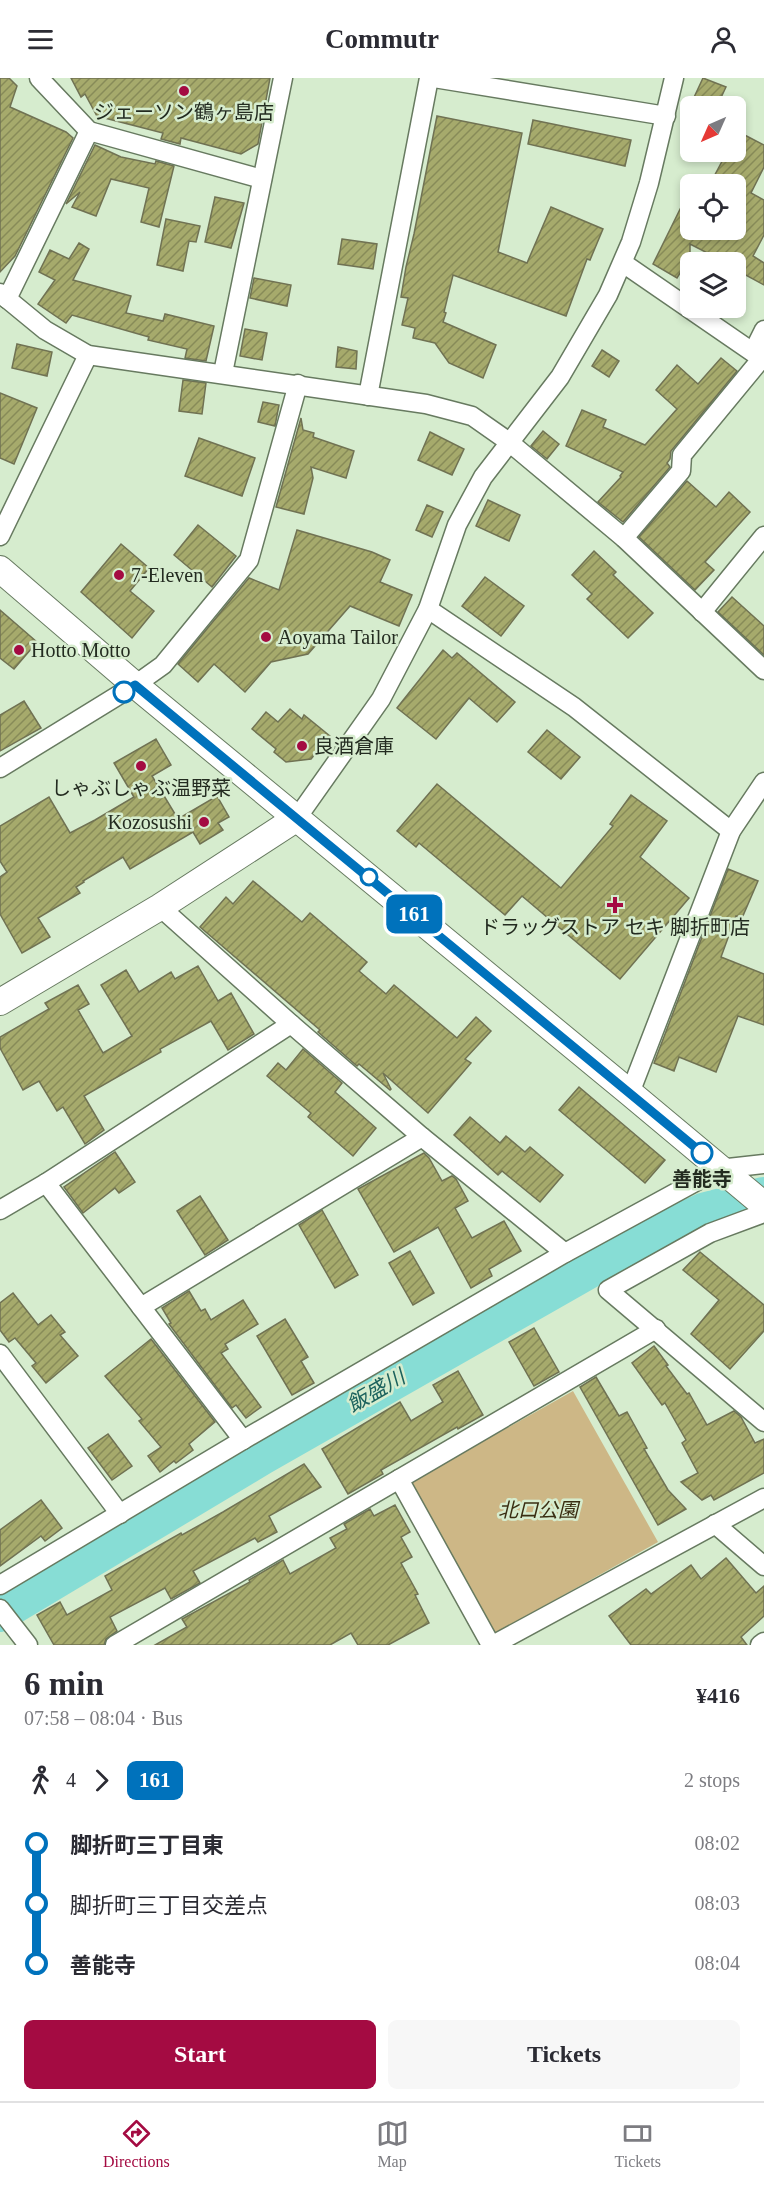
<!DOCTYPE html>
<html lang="en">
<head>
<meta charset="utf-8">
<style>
	body { margin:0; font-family:"Times New Roman","Noto Sans JP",serif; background:#f7f7f7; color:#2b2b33; height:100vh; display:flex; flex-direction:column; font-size:22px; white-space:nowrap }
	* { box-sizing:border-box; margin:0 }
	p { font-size:20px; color:#7c7c81 }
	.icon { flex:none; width:33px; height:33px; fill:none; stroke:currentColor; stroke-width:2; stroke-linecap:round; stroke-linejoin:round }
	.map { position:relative; height:1567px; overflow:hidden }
	.sheet { display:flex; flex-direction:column; background:#fff; flex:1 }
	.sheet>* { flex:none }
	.badge { padding:0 12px; border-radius:9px; font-size:21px; line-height:39px }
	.needle { width:39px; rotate:225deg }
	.buttons { position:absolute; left:680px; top:18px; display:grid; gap:12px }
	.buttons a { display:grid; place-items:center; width:66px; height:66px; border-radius:9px; background:#fff; box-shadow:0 3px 9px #0003; font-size:30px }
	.map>.badge { position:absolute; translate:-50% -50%; box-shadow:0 0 0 3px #fff }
	.legs { display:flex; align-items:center; gap:9px; height:66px; padding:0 24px; font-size:20px }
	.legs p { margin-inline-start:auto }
	.head { display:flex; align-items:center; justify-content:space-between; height:102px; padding:0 24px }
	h1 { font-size:33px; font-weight:700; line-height:45px }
	.primary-button { display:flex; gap:12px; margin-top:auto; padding:12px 24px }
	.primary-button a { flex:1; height:69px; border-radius:9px; background:#a40b42; color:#fff; font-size:24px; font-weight:700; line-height:69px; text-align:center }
	.primary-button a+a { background:#f7f7f7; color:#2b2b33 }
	ul { padding:0 24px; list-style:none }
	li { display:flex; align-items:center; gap:21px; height:60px; font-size:22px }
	li i { display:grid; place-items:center; width:9px; height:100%; margin:0 8px; background:currentColor }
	li i::after { content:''; width:15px; height:15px; margin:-8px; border:4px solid; border-radius:50%; background:#fff }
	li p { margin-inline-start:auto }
	li:first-child i { background:linear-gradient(#0000 50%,currentColor 0) }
	li:last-child i { background:linear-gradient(currentColor 50%,#0000 0) }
	header { display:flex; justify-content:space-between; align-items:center; height:78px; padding:0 24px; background:#fff; font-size:27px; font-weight:700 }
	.dock { display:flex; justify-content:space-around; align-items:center; height:84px; border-top:2px solid #e1e1e2; background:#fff; font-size:16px; color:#7c7c81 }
	.dock a { display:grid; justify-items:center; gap:3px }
	.dock .active { color:#a40b42 }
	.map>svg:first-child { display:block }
</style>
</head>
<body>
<header><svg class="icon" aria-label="menu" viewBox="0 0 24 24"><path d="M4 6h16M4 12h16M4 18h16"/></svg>Commutr<svg class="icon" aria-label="person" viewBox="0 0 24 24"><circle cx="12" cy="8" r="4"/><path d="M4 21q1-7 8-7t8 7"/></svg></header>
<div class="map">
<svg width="764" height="1567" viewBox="0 0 764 1567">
	<defs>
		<pattern id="building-hatch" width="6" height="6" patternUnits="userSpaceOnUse" patternTransform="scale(1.5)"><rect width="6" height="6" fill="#a6aa6c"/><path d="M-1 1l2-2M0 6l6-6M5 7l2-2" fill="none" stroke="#878b58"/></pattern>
	</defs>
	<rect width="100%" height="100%" fill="#d6ecce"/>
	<polygon fill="#cdb786" points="573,1313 658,1464 494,1556 409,1405"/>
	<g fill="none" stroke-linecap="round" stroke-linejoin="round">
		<polyline stroke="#87ddd5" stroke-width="38" points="0,1535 262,1378 639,1163 703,1134 764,1118"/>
	</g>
	<g fill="url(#building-hatch)" stroke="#707253" stroke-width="1.5">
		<polygon points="0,0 9,0 17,8 10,29 66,54 73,60 15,178 0,194"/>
		<polygon points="71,0 270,0 258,66 241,76 181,60 180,66 161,61 163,55 97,38 85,16 81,19"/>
		<polygon points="703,0 726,9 717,28 690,28"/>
		<polygon points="437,38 522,55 498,174 527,185 551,129 603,151 590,182 587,181 566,238 453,197 444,234 446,235 443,244 496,267 483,300 449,285 435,265 413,260 415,250 402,247 408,220 401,219 406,189 414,156"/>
		<polygon points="533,42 631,62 625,88 528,66"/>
		<polygon points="735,52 764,67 764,89 751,115 764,122 764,157 753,178 764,185 764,207 744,196 735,212 735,184 725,184 690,166 690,179 677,200 653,186 690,111 690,152 735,152 735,106 710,106 727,74 735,74"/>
		<polygon points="95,67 121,79 155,86 156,83 174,88 159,149 141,144 149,110 111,101 96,138 72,129 80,114 66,126"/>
		<polygon points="215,119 244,125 231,170 205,164"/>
		<polygon points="166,141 200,148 196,164 189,163 183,193 157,187"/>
		<polygon points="342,161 377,166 373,191 338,186"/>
		<polygon points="79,165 89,171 73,202 131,218 126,235 163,243 165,236 214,248 206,283 185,280 187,271 148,262 149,259 72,237 66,245 38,226 55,202 39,194 50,172 69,181"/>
		<polygon points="254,200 291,207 287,228 250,220"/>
		<polygon points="245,251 267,255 262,282 240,278"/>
		<polygon points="17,266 52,274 47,298 12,290"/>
		<polygon points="338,269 357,273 356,291 336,289"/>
		<polygon points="602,272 619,283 609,299 592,288"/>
		<polygon points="721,280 737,293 671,373 670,381 667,385 670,389 623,444 598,424 621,399 620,398 623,394 566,368 582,332 606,342 603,349 645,367 677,331 656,312 677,287 698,306"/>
		<polygon points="183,302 206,305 202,336 179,333"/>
		<polygon points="0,315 37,330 14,386 0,380"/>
		<polygon points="263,324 279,327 275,348 258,344"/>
		<polygon points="301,340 303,352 314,355 313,359 354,373 346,400 311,389 313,400 304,436 276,429"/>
		<polygon points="543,353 559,366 547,381 531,368"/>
		<polygon points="430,354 464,371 452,397 418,382"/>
		<polygon points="199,360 255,380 242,418 185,398"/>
		<polygon points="687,403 716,429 729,414 750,434 705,484 714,492 695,512 639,459"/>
		<polygon points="488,422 520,437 509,463 476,448"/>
		<polygon points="427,427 443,434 432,459 416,452"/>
		<polygon points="198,447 236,478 212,509 174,477"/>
		<polygon points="297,452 372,474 390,482 380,504 412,517 399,548 350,528 308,576 271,584 245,614 214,586 198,604 178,586 249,500 279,512"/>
		<polygon points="121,466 149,490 130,513 154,533 132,560 81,514"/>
		<polygon points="594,473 616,494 613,497 653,535 628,560 587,521 592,516 572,497"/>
		<polygon points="485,499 524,528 501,558 462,528"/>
		<polygon points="732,519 764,548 764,577 718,534"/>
		<polygon points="0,532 37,564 14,591 0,580"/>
		<polygon points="443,572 452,580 457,575 515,624 497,644 469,620 436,661 397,630"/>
		<polygon points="24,623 41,650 0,673 0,637"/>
		<polygon points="290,631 302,641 304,637 330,658 311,681 286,684 274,674 276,671 252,651 266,634 278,644"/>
		<polygon points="547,652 580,679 561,701 528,674"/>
		<polygon points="156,661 171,687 152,698 178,741 217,718 229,739 218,745 223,752 200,766 193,754 130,791 123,779 83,803 84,804 76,809 80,815 38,840 50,859 22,875 0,836 0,799 7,794 0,783 0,748 49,719 70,755 95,742 134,719 114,685"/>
		<polygon points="437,706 561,810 613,748 610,746 631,717 667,743 640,779 689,820 620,901 522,818 505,837 419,765 416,769 397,753"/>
		<polygon points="728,791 758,803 742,840 736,838 721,879 764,896 764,947 738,938 716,994 679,979 674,993 654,985"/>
		<polygon points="253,803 302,844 310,835 367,884 359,893 386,916 394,907 457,960 476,939 491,953 465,981 471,985 428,1035 383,995 391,1011 390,1012 359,986 357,988 318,954 320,952 200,849 226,819 233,826"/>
		<polygon points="198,888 218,923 231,915 254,956 228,972 211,943 160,971 161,974 84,1018 104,1052 85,1066 63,1029 57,1033 39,1003 23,1012 0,970 0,959 49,931 45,925 78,907 89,926 78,932 103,975 132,958 101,907 126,892 139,914 171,894 175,901"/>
		<polygon points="303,971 342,1005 335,1014 376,1050 353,1078 308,1039 311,1035 267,998 278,985 286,992"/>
		<polygon points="579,1009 665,1082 645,1105 559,1032"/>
		<polygon points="470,1039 500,1065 506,1058 525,1074 530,1069 563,1097 540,1124 502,1093 498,1097 454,1057"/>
		<polygon points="115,1074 135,1104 119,1115 115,1110 83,1135 64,1109"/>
		<polygon points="424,1075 429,1080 442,1103 452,1098 456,1101 468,1123 455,1130 472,1160 504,1143 521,1173 489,1191 492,1198 471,1210 438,1149 394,1174 358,1111"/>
		<polygon points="200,1118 228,1162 205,1177 177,1133"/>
		<polygon points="322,1132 358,1197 335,1210 299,1147"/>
		<polygon points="410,1173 434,1215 413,1227 389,1185"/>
		<polygon points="700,1174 764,1227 764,1253 730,1291 691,1256 719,1222 683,1192"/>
		<polygon points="189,1213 201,1233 205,1231 211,1242 243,1222 258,1246 225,1266 228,1271 221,1275 261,1329 246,1340 236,1327 232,1330 169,1246 171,1245 162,1230"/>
		<polygon points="13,1215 38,1247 51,1237 65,1254 60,1257 78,1278 46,1305 32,1288 36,1285 15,1260 9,1264 0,1252 0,1225"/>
		<polygon points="285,1241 308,1279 301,1283 314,1305 292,1317 257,1258"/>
		<polygon points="534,1250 559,1294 534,1308 509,1264"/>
		<polygon points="151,1261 215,1344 189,1366 193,1372 176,1385 174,1383 160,1394 148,1378 161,1369 139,1343 142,1341 105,1298"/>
		<polygon points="654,1268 668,1287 666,1288 687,1316 689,1315 707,1347 734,1333 741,1339 755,1365 764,1361 764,1395 714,1422 711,1417 702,1422 681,1404 698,1395 682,1365 686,1362 665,1325 662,1327 632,1285"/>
		<polygon points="458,1293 483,1337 458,1351 457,1349 381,1392 383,1396 348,1416 322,1371 400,1324 411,1343 443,1324 433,1307"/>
		<polygon points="596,1299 619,1338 627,1334 647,1370 644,1371 668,1412 686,1431 658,1447 580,1309"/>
		<polygon points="108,1356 132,1388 112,1402 88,1370"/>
		<polygon points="304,1386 321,1409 269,1438 277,1454 258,1464 255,1460 193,1493 200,1505 171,1521 165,1510 110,1539 117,1553 106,1561 104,1567 54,1567 37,1537 60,1524 67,1537 112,1512 105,1498 181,1455 182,1457 223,1434"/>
		<polygon points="41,1422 62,1450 45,1463 41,1458 0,1488 0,1452"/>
		<polygon points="395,1427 410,1454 401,1459 412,1479 401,1485 418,1516 415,1517 429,1545 388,1567 358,1567 351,1555 330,1567 155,1567 187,1549 182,1541 250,1504 249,1502 283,1482 290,1496 336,1470 330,1460 347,1451 344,1446 370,1431 374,1438"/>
		<polygon points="726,1480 756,1515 764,1508 764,1538 741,1559 747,1567 631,1567 609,1538 646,1511 651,1516 691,1487 701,1501"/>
	</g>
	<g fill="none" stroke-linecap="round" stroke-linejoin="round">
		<g stroke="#677a60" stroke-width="21">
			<g id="street">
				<polyline points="39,0 89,53 262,101"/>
				<polyline points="434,0 666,38"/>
				<polyline points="623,185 764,282"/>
				<polyline points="0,215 45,252 88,277 426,326 472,338 509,364 624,460 764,592"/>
				<polyline points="7,221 89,53"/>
				<polyline points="753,274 764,252"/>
				<polyline points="223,295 283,0"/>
				<polyline points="368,318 429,0"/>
				<polyline points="0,458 88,277"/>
				<polyline points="624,460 681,393 682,377 762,280"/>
				<polyline points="428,531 574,629 731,753"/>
				<polyline points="702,534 764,458"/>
				<polyline points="0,690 135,607 163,587 249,482 298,306"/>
				<polyline points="297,740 381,621 428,531 457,447 483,399 560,299 608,217 631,164 649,105 674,0"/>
				<polyline points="160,829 291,946 422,1059 565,1175"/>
				<polyline points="630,1015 731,753 764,704"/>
				<polyline points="46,1105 243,1362"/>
				<polyline points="0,1132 46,1105 291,946"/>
				<polyline points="764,1135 710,1155 608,1212 764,1344"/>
				<polyline points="141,1229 422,1059"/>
				<polyline points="0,1276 120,1436"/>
				<polyline points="399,1401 491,1567"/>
				<polyline points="715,1446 764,1488"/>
				<polyline points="0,1507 243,1362 565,1175 719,1091 764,1086"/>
				<polyline points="0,1531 28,1567"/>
				<polyline points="115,1567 656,1251"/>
				<polyline points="493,1567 764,1420"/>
				<polyline points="760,1567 764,1564"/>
			</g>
		</g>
		<g stroke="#677a60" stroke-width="28">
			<g id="secondary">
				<polyline points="0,491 135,607 630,1015 764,1127"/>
				<polyline points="0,924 160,829 297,740"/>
			</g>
		</g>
		<use href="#street" stroke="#fff" stroke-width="18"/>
		<use href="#secondary" stroke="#fff" stroke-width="26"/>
	</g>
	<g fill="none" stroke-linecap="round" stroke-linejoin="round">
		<g stroke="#fff" stroke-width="14">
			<polyline id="line-1" points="124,614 135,607 702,1075"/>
		</g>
		<use href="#line-1" stroke="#0072bc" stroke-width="9"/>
	</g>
	<g fill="#a40b42" stroke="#d6ecce" stroke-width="2">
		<circle cx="184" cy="13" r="6"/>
		<circle cx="119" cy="497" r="6"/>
		<circle cx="266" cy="559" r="6"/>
		<circle cx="19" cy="572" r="6"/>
		<circle cx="302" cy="668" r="6"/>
		<circle cx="141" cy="688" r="6"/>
		<circle cx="204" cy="744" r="6"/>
		<path d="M612 818h6v6h6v6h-6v6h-6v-6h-6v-6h6z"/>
	</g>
	<g fill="#fff" stroke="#0072bc" stroke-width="3">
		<circle cx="124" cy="614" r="10"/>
		<circle cx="369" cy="799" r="8"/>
		<circle cx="702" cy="1075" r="10"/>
	</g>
	<g text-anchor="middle" stroke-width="5" stroke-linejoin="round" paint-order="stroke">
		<g font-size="20" fill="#232b20" stroke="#d6ecce" text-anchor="start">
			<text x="184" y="41" text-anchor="middle">ジェーソン鶴ヶ島店</text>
			<text x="131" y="504">7-Eleven</text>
			<text x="278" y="566">Aoyama Tailor</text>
			<text x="31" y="579">Hotto Motto</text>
			<text x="314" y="675">良酒倉庫</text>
			<text x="141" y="717" text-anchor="middle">しゃぶしゃぶ温野菜</text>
			<text x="192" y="751" text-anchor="end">Kozosushi</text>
			<text x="615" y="856" text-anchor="middle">ドラッグストア セキ 脚折町店</text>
		</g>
		<g font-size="20" font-weight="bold" fill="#232b20" stroke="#d6ecce">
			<text x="702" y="1108">善能寺</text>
		</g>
		<g font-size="20" font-style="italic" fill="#3a2e12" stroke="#d6ecce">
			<text x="538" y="1439">北口公園</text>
		</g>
		<g font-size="21" font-style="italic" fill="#1c625d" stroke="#d6ecce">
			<text transform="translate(376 1313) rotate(-30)" y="7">飯盛川</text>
		</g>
	</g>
</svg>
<div class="buttons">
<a><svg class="needle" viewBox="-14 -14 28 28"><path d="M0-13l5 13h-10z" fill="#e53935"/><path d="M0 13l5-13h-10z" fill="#7c7c81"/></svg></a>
<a><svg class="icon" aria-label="locate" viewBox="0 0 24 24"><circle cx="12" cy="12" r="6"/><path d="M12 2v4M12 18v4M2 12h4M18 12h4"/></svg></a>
<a><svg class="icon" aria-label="layers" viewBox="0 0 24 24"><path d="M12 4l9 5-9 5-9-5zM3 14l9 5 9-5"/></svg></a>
</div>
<b class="badge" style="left:414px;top:836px;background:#0072bc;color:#fff">161</b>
</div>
<section class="sheet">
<div class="head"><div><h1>6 min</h1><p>07:58 – 08:04 · Bus</p></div><b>¥416</b></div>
<div class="legs"><svg class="icon" aria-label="walk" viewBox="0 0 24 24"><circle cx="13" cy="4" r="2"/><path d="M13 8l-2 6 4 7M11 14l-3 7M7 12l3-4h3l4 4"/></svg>4<svg class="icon" aria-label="forward" viewBox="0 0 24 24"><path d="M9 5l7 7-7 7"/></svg><b class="badge" style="background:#0072bc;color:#fff">161</b><p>2 stops</p></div>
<ul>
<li><i style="color:#0072bc"></i><b>脚折町三丁目東</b><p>08:02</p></li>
<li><i style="color:#0072bc"></i><span>脚折町三丁目交差点</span><p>08:03</p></li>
<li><i style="color:#0072bc"></i><b>善能寺</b><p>08:04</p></li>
</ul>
<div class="primary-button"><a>Start</a><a>Tickets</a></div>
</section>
<nav class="dock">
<a class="active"><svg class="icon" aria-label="directions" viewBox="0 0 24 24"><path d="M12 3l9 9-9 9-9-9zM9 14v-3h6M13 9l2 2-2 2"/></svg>Directions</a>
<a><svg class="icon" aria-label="map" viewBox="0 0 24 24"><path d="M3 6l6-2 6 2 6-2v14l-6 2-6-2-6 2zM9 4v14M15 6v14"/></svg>Map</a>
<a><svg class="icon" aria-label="tickets" viewBox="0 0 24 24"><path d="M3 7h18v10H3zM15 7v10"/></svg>Tickets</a>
</nav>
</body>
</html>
